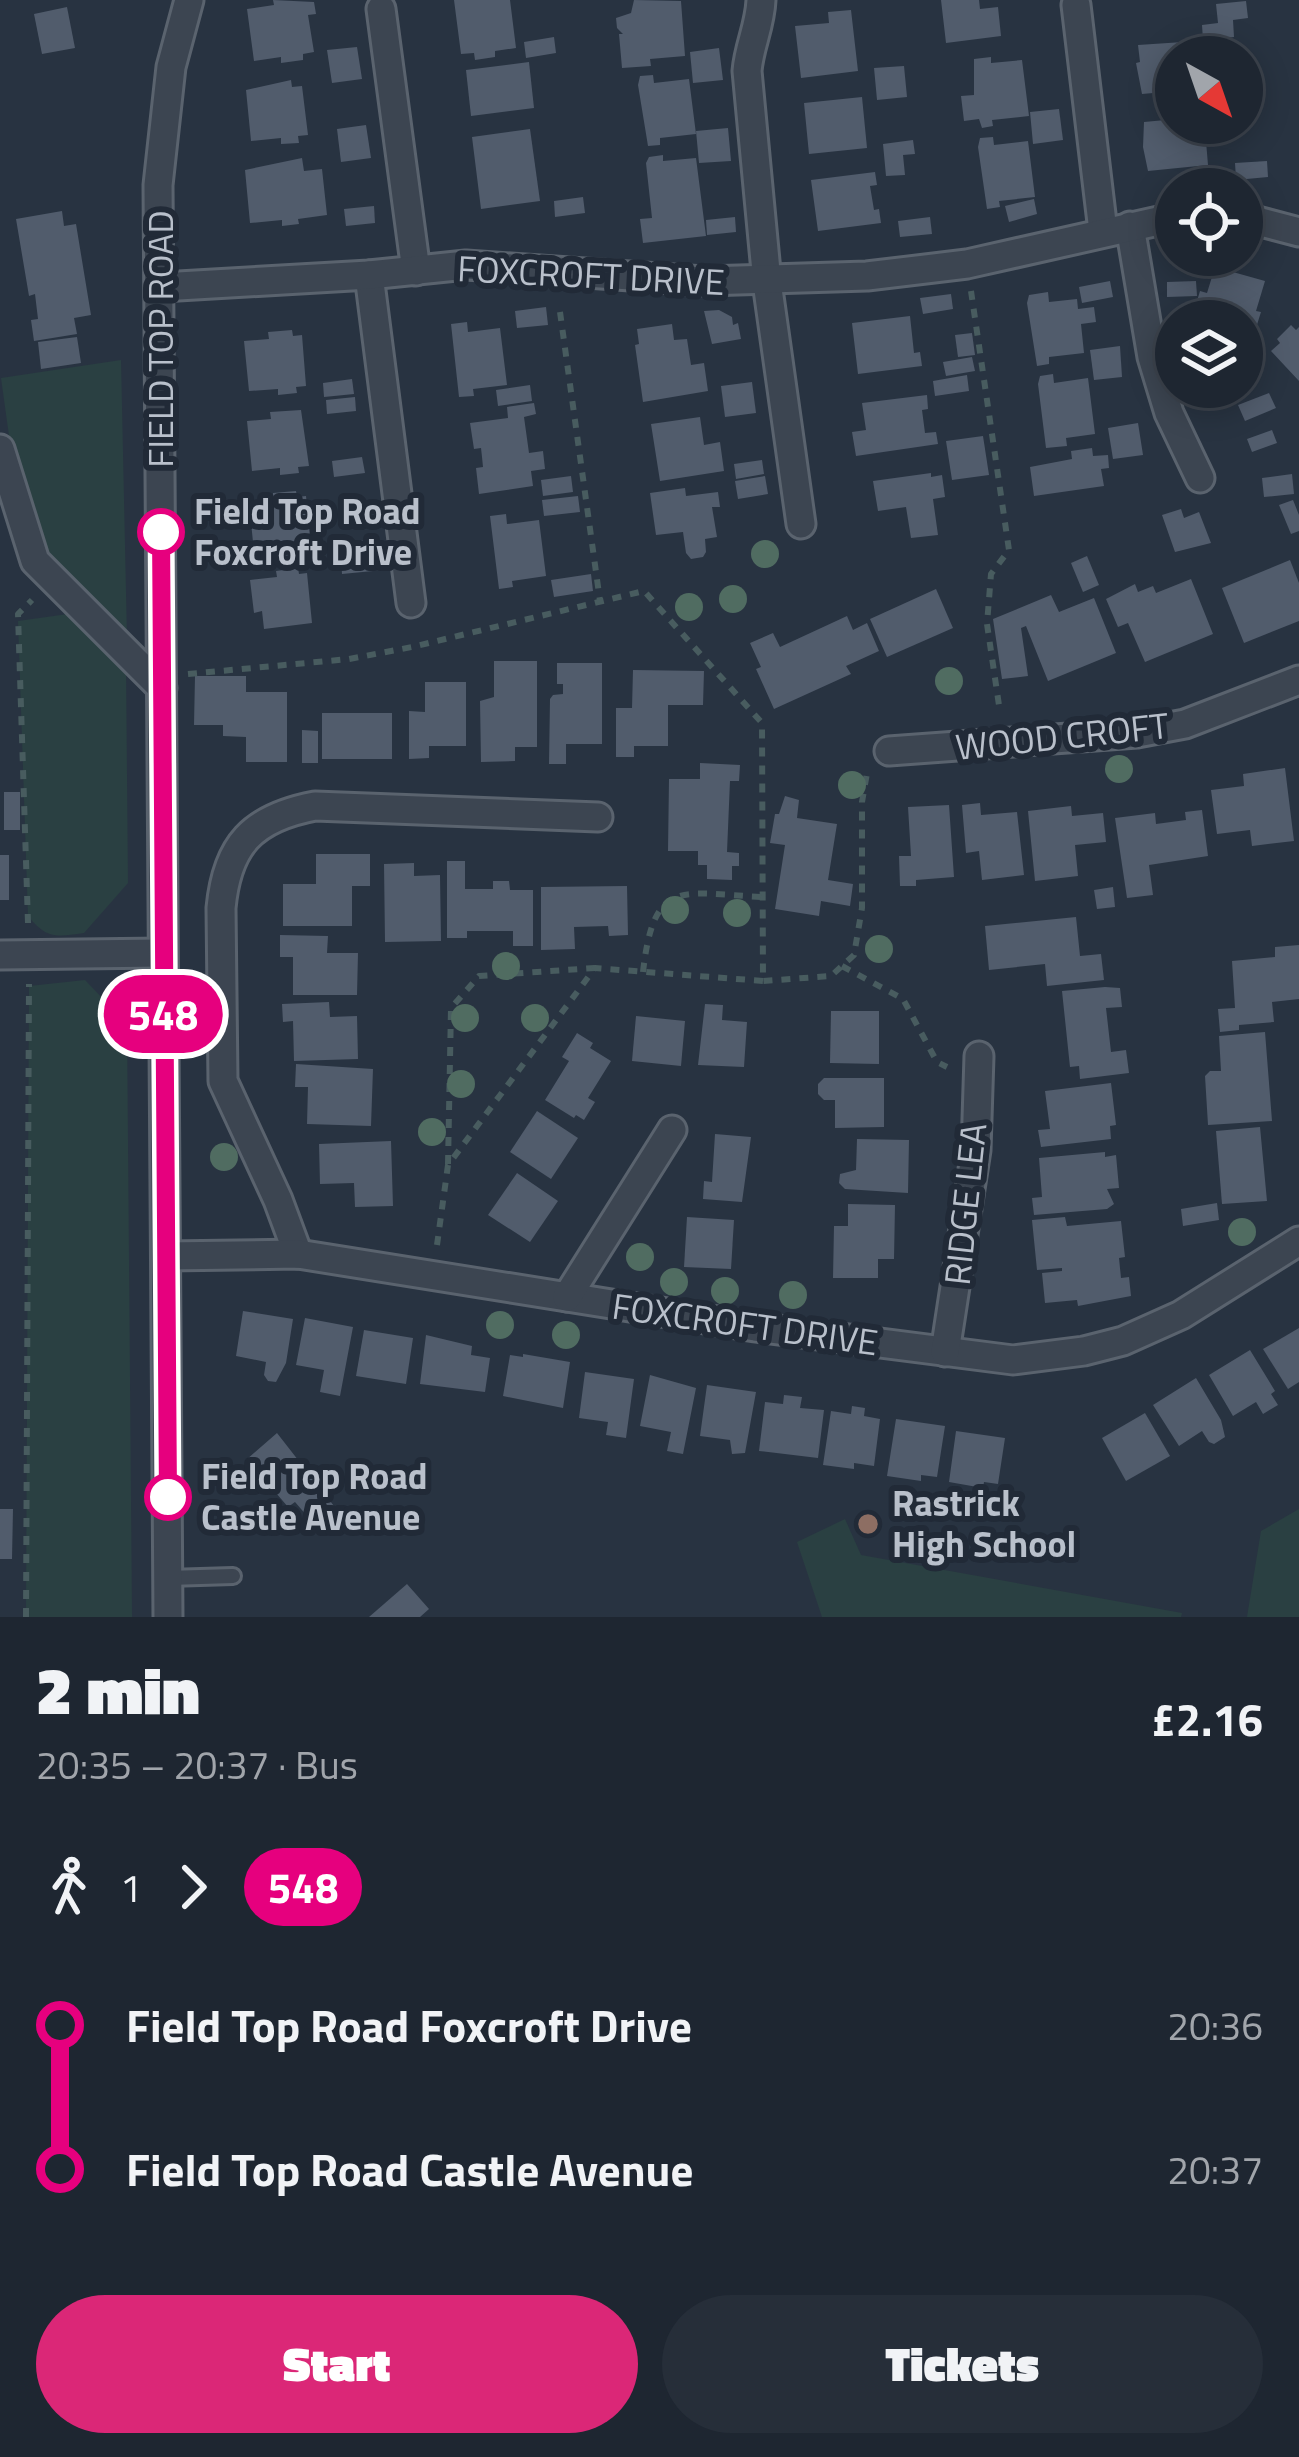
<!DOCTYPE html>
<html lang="en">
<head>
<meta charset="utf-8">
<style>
	body { margin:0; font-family:"Titillium Web",sans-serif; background:#262e39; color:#f1f3f6; height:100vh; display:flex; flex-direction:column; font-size:45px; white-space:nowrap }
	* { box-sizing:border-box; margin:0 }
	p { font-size:39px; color:#a1a5ab }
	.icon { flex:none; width:66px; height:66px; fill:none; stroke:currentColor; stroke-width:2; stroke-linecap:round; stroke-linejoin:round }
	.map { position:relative; height:1617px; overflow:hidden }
	.sheet { display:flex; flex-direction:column; background:#1e2631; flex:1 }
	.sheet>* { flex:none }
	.badge { padding:0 24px; border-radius:39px; font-size:42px; line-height:78px }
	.needle { width:78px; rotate:140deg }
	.buttons { position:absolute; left:1155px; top:36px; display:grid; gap:24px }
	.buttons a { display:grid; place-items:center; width:108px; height:108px; border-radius:50%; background:#1e2631; box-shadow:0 6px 30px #0003,0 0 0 3px #3c434d; font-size:60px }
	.map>.badge { position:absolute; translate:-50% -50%; box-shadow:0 0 0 6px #fff }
	.legs { display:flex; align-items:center; gap:18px; height:132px; padding:0 36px; font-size:39px }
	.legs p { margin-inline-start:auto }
	.summary { display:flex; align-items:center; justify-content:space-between; height:204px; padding:0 36px }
	h1 { font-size:66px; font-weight:800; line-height:90px }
	.primary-button { display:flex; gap:24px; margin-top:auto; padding:24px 36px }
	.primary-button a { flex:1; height:138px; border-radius:72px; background:#db2777; color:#fff; font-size:48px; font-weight:800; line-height:138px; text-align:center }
	.primary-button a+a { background:#262e39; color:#f1f3f6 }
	ul { padding:0 36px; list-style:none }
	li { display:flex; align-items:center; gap:42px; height:144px; font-size:45px }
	li i { display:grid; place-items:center; width:18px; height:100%; margin:0 15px; background:currentColor }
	li i::after { content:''; width:30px; height:30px; margin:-15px; border:9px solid; border-radius:50%; background:#1e2631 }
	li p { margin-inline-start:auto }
	li:first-child i { background:linear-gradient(#0000 50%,currentColor 0) }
	li:last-child i { background:linear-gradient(currentColor 50%,#0000 0) }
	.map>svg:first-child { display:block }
</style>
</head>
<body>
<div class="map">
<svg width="1299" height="1617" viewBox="0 0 1299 1617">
	<rect width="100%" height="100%" fill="#283341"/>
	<g fill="#2a4042">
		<polygon points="121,360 127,639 43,559 11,450 1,378"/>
		<path d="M 68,614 L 126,665 L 128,883 L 84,933 C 55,937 47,939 28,916 L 18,621 Z"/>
		<polygon points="85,980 127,1024 132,1617 26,1617 29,986"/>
		<polygon points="1299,1509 1299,1617 1247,1617 1261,1531"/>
		<polygon points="845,1519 861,1555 1182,1613 1181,1617 822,1617 797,1542"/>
	</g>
	<g fill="#515c6c">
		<polygon points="273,0 314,2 316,14 308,15 314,52 303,54 303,60 281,63 281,57 254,61 247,9 274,5"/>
		<polygon points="454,0 510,0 516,48 495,51 495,57 475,60 474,53 461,54"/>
		<polygon points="634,0 681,1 685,56 650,59 651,66 622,68 619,34 623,34 617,28 616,18 631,13"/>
		<polygon points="941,0 979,0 980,9 998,7 1001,36 946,43"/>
		<polygon points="1246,1 1248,18 1233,20 1234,37 1203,40 1202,25 1218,23 1216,4"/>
		<polygon points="67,7 75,48 42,54 34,14"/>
		<polygon points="851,10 858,71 801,78 795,26 829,23 828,12"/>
		<polygon points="554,37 556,53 526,58 524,42"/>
		<polygon points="1198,41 1200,57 1176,57 1176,91 1142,94 1136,63 1140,62 1138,45"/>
		<polygon points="357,47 362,79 332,83 327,50"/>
		<polygon points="719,48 723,80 693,83 690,52"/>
		<polygon points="991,57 991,63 1022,60 1029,116 992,120 993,126 982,128 979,119 964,121 961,96 974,95 974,59"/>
		<polygon points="529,62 534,108 471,116 466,70"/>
		<polygon points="904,66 907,97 877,100 874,68"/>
		<polygon points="653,75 654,83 689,79 696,134 660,138 660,145 648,146 638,85 640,76"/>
		<polygon points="291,80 292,87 302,86 308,135 298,136 299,143 281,144 281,138 251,141 246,90"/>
		<polygon points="862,97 867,148 809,154 804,103"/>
		<polygon points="1059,109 1063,140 1033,144 1030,112"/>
		<polygon points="1176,119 1176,123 1223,123 1224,139 1206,141 1208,165 1148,171 1143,147 1144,122"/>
		<polygon points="366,125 371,158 341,162 337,129"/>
		<polygon points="728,128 731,161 699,163 696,131"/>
		<polygon points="530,129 540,201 481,209 472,137"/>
		<polygon points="993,137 994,145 1028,141 1035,197 999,201 1000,207 987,209 978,147 980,138"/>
		<polygon points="913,140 915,154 903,155 905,175 886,176 883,144"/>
		<polygon points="663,155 663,161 696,158 706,236 643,243 640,219 652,218 646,163 649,157"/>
		<polygon points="302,158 304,171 322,169 327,215 298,219 299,224 282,226 282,220 250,223 245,170"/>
		<polygon points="1267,161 1268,177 1236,180 1235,163"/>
		<polygon points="875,172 877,185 870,186 874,210 879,209 881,223 818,231 811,180"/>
		<polygon points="583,197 585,213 555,217 554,201"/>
		<polygon points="1034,199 1037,214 1009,222 1005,206"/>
		<polygon points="374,206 375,223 346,226 344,209"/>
		<polygon points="62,211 64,226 76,224 91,315 74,318 77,334 34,341 31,320 38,319 35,294 29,296 16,219"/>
		<polygon points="735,217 736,232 707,235 706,220"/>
		<polygon points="930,217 932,234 900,237 898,221"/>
		<polygon points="1215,267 1265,281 1256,311 1261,312 1255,331 1250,330 1247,338 1242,337 1242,321 1198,321 1201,313 1194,311 1200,291 1207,293"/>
		<polygon points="1110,281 1113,297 1082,303 1079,287"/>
		<polygon points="1196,281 1197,296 1167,297 1167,282"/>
		<polygon points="1048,292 1049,302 1077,299 1078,309 1094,307 1096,322 1081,324 1084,353 1049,357 1049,364 1037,366 1027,303 1029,295"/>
		<polygon points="951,294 953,309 923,314 920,298"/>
		<polygon points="546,307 548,325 517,328 515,311"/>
		<polygon points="719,310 732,317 733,325 738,323 741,339 712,344 704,311"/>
		<polygon points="910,316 914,353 920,352 922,366 858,374 852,323"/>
		<polygon points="467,322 468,332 500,328 507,385 473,389 474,396 459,397 451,324"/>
		<polygon points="672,324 674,340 687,339 691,365 704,363 708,391 643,402 635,345 639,344 637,329"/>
		<polygon points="1291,325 1296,330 1299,327 1299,381 1271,351 1280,343 1277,339"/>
		<polygon points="292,330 293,336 302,335 306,386 296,387 297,393 278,395 278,389 249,391 244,341 269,339 268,332"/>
		<polygon points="972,333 975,355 958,357 955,335"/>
		<polygon points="77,337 81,363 41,369 38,342"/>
		<polygon points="1120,346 1122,377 1094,380 1090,350"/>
		<polygon points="972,357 975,371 946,376 943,362"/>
		<polygon points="1053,374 1054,383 1088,378 1095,434 1066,438 1067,446 1046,448 1038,384 1040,376"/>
		<polygon points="967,375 969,391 935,396 933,381"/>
		<polygon points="352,379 354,394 324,397 323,383"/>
		<polygon points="752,382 756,413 725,417 721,386"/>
		<polygon points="530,385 532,401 498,406 496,390"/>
		<polygon points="1269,393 1276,408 1245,421 1238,405"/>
		<polygon points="927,395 928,409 922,410 925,433 936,432 938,444 856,456 852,432 866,430 862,403"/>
		<polygon points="355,397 356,411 327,414 326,400"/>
		<polygon points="534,403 536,414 524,417 529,453 543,451 545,469 531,471 533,486 479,494 476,468 483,467 482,457 481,448 474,449 470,423 508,418 507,407"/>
		<polygon points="301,410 309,466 298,467 299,473 280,475 280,468 252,471 247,421 271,419 270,412"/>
		<polygon points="700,417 704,445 720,442 724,471 660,481 651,424"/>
		<polygon points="1138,423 1143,455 1113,459 1108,428"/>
		<polygon points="1272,430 1277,443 1252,452 1247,439"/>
		<polygon points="983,436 989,475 952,480 946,441"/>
		<polygon points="1092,448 1093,456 1108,455 1109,468 1101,469 1104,486 1034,496 1030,467 1072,459 1071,451"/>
		<polygon points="362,457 365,473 334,477 332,461"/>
		<polygon points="762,460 764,474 736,479 734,464"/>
		<polygon points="931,473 931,477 942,475 945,497 933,499 938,535 911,538 906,507 878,511 873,481"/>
		<polygon points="1292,474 1294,494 1264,497 1262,478"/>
		<polygon points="571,476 573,492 543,496 541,480"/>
		<polygon points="765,476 768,494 738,499 735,481"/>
		<polygon points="685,488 686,496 718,492 720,507 712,507 717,537 705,539 706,552 703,557 691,559 686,553 683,532 656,535 650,493"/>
		<polygon points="296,491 297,497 306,496 311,547 300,548 301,553 282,556 282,549 254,552 249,502 273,500 273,493"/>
		<polygon points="578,496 580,512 544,516 542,500"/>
		<polygon points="1293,500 1299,515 1299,531 1291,534 1279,505"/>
		<polygon points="1181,509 1184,518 1199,512 1211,543 1175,552 1162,515"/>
		<polygon points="506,514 507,524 539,520 546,576 512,581 513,587 499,589 490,516"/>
		<polygon points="371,539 373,552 343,556 341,543"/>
		<polygon points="372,555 373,571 342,574 341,558"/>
		<polygon points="1087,556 1099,585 1083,592 1071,563"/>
		<polygon points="1290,560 1299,583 1299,621 1244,643 1222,588"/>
		<polygon points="298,568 299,574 307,573 312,623 264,629 262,611 254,613 250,580 277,577 276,571"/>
		<polygon points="591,574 593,591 554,597 551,580"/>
		<polygon points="1191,579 1213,634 1145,662 1128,623 1118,627 1106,599 1135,584 1138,592 1153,586 1156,593"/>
		<polygon points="936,589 953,628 887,657 870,619"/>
		<polygon points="1051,595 1059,612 1094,598 1116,653 1048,681 1026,626 1021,628 1028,676 1002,679 993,619"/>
		<polygon points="847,616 853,630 867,623 879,651 846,666 851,674 774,709 756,669 761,667 750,643 773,633 780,647"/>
		<polygon points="494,661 537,661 537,747 515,747 515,761 481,762 480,701 494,697"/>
		<polygon points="557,663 602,663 602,744 566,744 566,764 549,764 550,699 553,695 563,694 563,684 557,684"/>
		<polygon points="633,670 704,671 703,705 668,705 668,746 634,746 634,757 616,757 616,708 632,708"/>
		<polygon points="195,676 246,676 246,692 287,692 287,762 246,762 246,737 223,736 223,725 194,725"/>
		<polygon points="425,682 466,682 466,746 429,746 429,758 409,759 409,711 425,712"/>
		<rect x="322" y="713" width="70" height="46"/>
		<polygon points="302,730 318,731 318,763 302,763"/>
		<polygon points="700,763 740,765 739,781 730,781 727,852 739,853 739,866 732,866 732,880 707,879 707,865 698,865 698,851 668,851 669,779 700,779"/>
		<polygon points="1285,768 1294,841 1252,846 1250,830 1217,834 1211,790 1244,786 1243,774"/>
		<rect x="4" y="792" width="16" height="38"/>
		<polygon points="785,796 799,800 797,818 837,824 828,880 853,884 850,906 821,901 819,916 775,909 785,845 770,843 775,814 779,814"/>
		<polygon points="980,803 981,815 1017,812 1024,875 982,880 979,851 966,853 962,805"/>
		<polygon points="949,805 954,877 916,880 916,886 900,886 899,856 911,856 908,807"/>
		<polygon points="1071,806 1072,816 1103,813 1106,842 1075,845 1078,876 1035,881 1028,811"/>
		<polygon points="1202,810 1208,856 1149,865 1153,895 1127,898 1115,818 1155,813 1156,824 1186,820 1185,812"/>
		<polygon points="316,854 370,854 370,886 352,886 352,926 283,926 283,884 316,884"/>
		<rect x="0" y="855" width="9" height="45"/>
		<polygon points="447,861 465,861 465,889 493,889 493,881 509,881 510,890 533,890 533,946 513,946 513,931 467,931 467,938 447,938"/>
		<polygon points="414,863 414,876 440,875 441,941 385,942 384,864"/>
		<polygon points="627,886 628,935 609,936 608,926 574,927 575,949 541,950 541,887"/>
		<polygon points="1113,887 1115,907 1097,909 1094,890"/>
		<polygon points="1076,917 1080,956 1101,954 1104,980 1047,986 1045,964 989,970 985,926"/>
		<polygon points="280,935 328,936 327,953 358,953 357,995 293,995 293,957 280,957"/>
		<polygon points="1299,945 1299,999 1272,1002 1274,1022 1239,1025 1239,1030 1220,1032 1218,1009 1235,1008 1232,961 1275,957 1275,947"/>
		<polygon points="1105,987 1120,988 1122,1007 1106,1008 1111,1052 1126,1050 1129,1073 1080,1079 1079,1066 1070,1067 1062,991"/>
		<polygon points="329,1002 330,1017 357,1016 358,1059 294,1061 293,1021 283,1022 282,1004"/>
		<polygon points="705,1004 723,1005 722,1020 747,1022 744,1067 698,1065"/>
		<polygon points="831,1011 879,1011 879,1064 830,1063"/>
		<polygon points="636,1016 685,1021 681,1066 632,1061"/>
		<polygon points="1265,1032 1272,1121 1208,1125 1205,1076 1210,1071 1221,1071 1219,1036"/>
		<polygon points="577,1033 593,1043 590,1048 611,1061 588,1098 595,1102 584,1120 576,1115 574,1118 545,1100 569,1061 562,1057"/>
		<polygon points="296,1064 373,1069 371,1126 307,1124 308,1087 295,1087"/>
		<polygon points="824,1078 884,1078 884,1127 835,1128 835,1100 824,1100 818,1094 818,1084"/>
		<polygon points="1111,1083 1116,1125 1110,1126 1111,1139 1041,1147 1038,1130 1050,1129 1045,1091"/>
		<polygon points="537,1111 578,1138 551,1179 510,1152"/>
		<polygon points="1260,1127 1267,1201 1222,1204 1216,1131"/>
		<polygon points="715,1134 751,1137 742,1202 703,1199 704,1181 712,1182"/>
		<polygon points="857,1139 909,1140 908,1193 845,1189 839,1183 840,1174 856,1170"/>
		<polygon points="391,1141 393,1206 355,1207 354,1183 320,1184 319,1144"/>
		<polygon points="1105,1152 1105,1157 1116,1155 1119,1188 1107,1189 1114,1204 1107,1209 1034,1215 1032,1198 1042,1197 1039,1158"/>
		<polygon points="517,1173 558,1201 530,1242 488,1215"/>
		<polygon points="1217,1203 1219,1220 1183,1226 1181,1209"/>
		<polygon points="848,1204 895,1205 894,1259 878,1259 878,1278 833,1278 834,1226 848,1226"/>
		<polygon points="687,1217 734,1220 731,1269 684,1267"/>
		<polygon points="1065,1217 1067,1226 1121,1221 1125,1257 1119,1258 1121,1278 1129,1277 1131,1296 1078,1306 1077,1300 1045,1303 1042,1273 1062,1271 1062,1268 1037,1270 1032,1220"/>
		<polygon points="243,1311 293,1319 286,1363 276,1382 268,1381 264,1375 266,1362 236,1356"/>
		<polygon points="305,1318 353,1327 340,1396 320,1392 324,1370 296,1365"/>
		<polygon points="1299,1328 1299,1382 1288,1389 1263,1349"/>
		<polygon points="364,1330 413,1338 406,1384 356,1376"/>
		<polygon points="426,1335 472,1346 471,1355 490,1358 485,1392 420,1384"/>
		<polygon points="1250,1350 1275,1391 1271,1394 1278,1405 1263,1414 1256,1402 1233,1416 1209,1375"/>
		<polygon points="523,1354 570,1362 563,1408 503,1396 510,1355 523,1357"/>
		<polygon points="585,1372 634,1379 626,1438 606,1435 608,1422 579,1418"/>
		<polygon points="650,1375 696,1388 683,1454 667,1451 671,1432 640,1426"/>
		<polygon points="1196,1378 1221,1420 1225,1437 1214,1444 1209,1442 1202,1431 1179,1446 1153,1405"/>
		<polygon points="707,1385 756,1392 745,1453 732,1454 730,1440 700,1436"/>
		<polygon points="784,1395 802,1397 800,1408 824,1410 818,1458 759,1451 765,1402 783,1404"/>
		<polygon points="852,1406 865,1408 864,1416 880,1419 874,1466 854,1463 854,1469 823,1465 831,1411 851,1414"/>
		<polygon points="1145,1413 1170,1456 1126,1481 1102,1438"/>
		<polygon points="896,1419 945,1426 937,1477 921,1475 921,1481 887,1476"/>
		<polygon points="956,1431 1005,1438 998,1484 984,1482 983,1488 949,1482"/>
		<polygon points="277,1433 334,1506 314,1524 295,1502 288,1507 247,1459"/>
		<polygon points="0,1509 13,1509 12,1559 0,1559"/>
		<polygon points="407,1584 429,1609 420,1617 369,1617"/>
	</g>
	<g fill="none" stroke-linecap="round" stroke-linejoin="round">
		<g stroke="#5a636e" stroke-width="20">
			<polyline id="lane" points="168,1578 233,1576"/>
		</g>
		<g stroke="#5a636e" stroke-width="33">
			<g id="street">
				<path d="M 761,0 C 760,26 749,46 747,71 L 767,282 L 801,524"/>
				<polyline points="1076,5 1103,231"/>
				<polyline points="381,9 416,271"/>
				<polyline points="1242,217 1299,232"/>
				<polyline points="1130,226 1152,357 1169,413 1200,478"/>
				<polyline points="369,275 411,603"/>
				<polyline points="161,287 369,275 466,265 704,281 867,276 967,264 1176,217"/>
				<polyline points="0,449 35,561 162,688"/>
				<polyline points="889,751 1137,733 1185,724 1299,680"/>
				<polyline points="0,955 162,953"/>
				<path d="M 298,1254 L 278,1200 L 223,1081 L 221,908 C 227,845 252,818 315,806 L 598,817"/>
				<polyline points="166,1256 298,1254 755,1327 1013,1360 1084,1351 1123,1341 1181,1315 1299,1241"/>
				<polyline points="567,1297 672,1130"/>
				<polyline points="945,1352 976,1150 979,1056"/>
				<polyline points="168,1617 158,185 171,67 189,0"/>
			</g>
		</g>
		<g stroke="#485c5f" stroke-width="6" stroke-dasharray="9 9" stroke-linecap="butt">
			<polyline points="971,291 1009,550 991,574 987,624 1000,712"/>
			<polyline points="560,312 600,601"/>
			<polyline points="188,674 349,659 412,647 644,591 762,723 763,981 831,976 854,955 862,908 862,802 867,773"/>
			<polyline points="28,923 18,614 32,600"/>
			<polyline points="842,966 903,999 937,1062 947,1067"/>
			<path d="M 643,972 C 654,877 680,893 762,897"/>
			<polyline points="448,1164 451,1008 479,976 595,968"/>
			<polyline points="437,1245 448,1165 595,968 763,981"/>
			<polyline points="26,1617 29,984"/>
		</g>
		<use href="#lane" stroke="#3c4551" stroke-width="14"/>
		<use href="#street" stroke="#3c4551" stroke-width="27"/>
	</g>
	<g fill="#506c61">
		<circle cx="765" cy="554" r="14"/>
		<circle cx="733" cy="599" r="14"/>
		<circle cx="689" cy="607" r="14"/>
		<circle cx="949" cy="681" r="14"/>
		<circle cx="1119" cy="769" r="14"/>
		<circle cx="852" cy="785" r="14"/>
		<circle cx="675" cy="910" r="14"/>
		<circle cx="737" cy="913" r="14"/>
		<circle cx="879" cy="949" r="14"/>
		<circle cx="506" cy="966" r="14"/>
		<circle cx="201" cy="1008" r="14"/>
		<circle cx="465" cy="1018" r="14"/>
		<circle cx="535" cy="1018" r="14"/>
		<circle cx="461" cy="1084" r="14"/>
		<circle cx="432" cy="1132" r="14"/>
		<circle cx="224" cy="1157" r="14"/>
		<circle cx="1242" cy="1232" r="14"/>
		<circle cx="640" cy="1257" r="14"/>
		<circle cx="674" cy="1282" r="14"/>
		<circle cx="725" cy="1291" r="14"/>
		<circle cx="793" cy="1295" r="14"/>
		<circle cx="500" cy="1325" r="14"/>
		<circle cx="566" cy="1335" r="14"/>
	</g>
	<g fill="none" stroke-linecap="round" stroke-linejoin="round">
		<g stroke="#fff" stroke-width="27">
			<polyline id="line-1" points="161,532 168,1497"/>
		</g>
		<use href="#line-1" stroke="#e6007e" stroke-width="18"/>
	</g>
	<g fill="#fff" stroke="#e6007e" stroke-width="6">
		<circle cx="161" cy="532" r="21"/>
		<circle cx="168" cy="1497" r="21"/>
	</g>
	<circle fill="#8d6e63" stroke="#212a37" stroke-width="4.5" cx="868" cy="1524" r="12"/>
	<g text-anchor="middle" stroke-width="12" stroke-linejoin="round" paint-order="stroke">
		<g font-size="36" fill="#b9c0cb" stroke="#212a37">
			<text transform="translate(591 275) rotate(3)" y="13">FOXCROFT DRIVE</text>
			<text transform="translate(160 339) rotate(-90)" y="13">FIELD TOP ROAD</text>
			<text transform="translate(1062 736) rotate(-6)" y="13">WOOD CROFT</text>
			<text transform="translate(965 1204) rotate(-84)" y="13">RIDGE LEA</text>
			<text transform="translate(745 1324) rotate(8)" y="13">FOXCROFT DRIVE</text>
		</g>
		<g font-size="36" font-weight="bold" fill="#b9c0cb" stroke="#212a37" text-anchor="start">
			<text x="194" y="524">Field Top Road<tspan x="194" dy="41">Foxcroft Drive</tspan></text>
			<text x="201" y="1489">Field Top Road<tspan x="201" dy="41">Castle Avenue</tspan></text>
		</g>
		<g font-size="36" font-weight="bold" fill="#b9c0cb" stroke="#212a37" text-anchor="start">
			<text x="892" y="1516">Rastrick<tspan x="892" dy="41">High School</tspan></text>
		</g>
	</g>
</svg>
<div class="buttons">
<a><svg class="needle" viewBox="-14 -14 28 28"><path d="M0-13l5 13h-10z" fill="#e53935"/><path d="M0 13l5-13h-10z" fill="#a1a5ab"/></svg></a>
<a><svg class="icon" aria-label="locate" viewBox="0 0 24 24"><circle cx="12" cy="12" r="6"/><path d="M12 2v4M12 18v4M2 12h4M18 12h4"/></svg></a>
<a><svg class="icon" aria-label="layers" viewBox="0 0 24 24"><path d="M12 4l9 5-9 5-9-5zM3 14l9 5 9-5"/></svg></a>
</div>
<b class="badge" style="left:163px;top:1014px;background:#e6007e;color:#fff">548</b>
</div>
<section class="sheet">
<div class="summary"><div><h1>2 min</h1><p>20:35 – 20:37 · Bus</p></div><b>£2.16</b></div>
<div class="legs"><svg class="icon" aria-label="walk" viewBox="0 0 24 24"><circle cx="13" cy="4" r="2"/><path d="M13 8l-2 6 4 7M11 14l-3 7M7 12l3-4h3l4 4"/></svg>1<svg class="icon" aria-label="forward" viewBox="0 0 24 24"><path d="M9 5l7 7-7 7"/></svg><b class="badge" style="background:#e6007e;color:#fff">548</b></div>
<ul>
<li><i style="color:#e6007e"></i><b>Field Top Road Foxcroft Drive</b><p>20:36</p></li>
<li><i style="color:#e6007e"></i><b>Field Top Road Castle Avenue</b><p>20:37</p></li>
</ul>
<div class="primary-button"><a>Start</a><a>Tickets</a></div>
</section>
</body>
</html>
